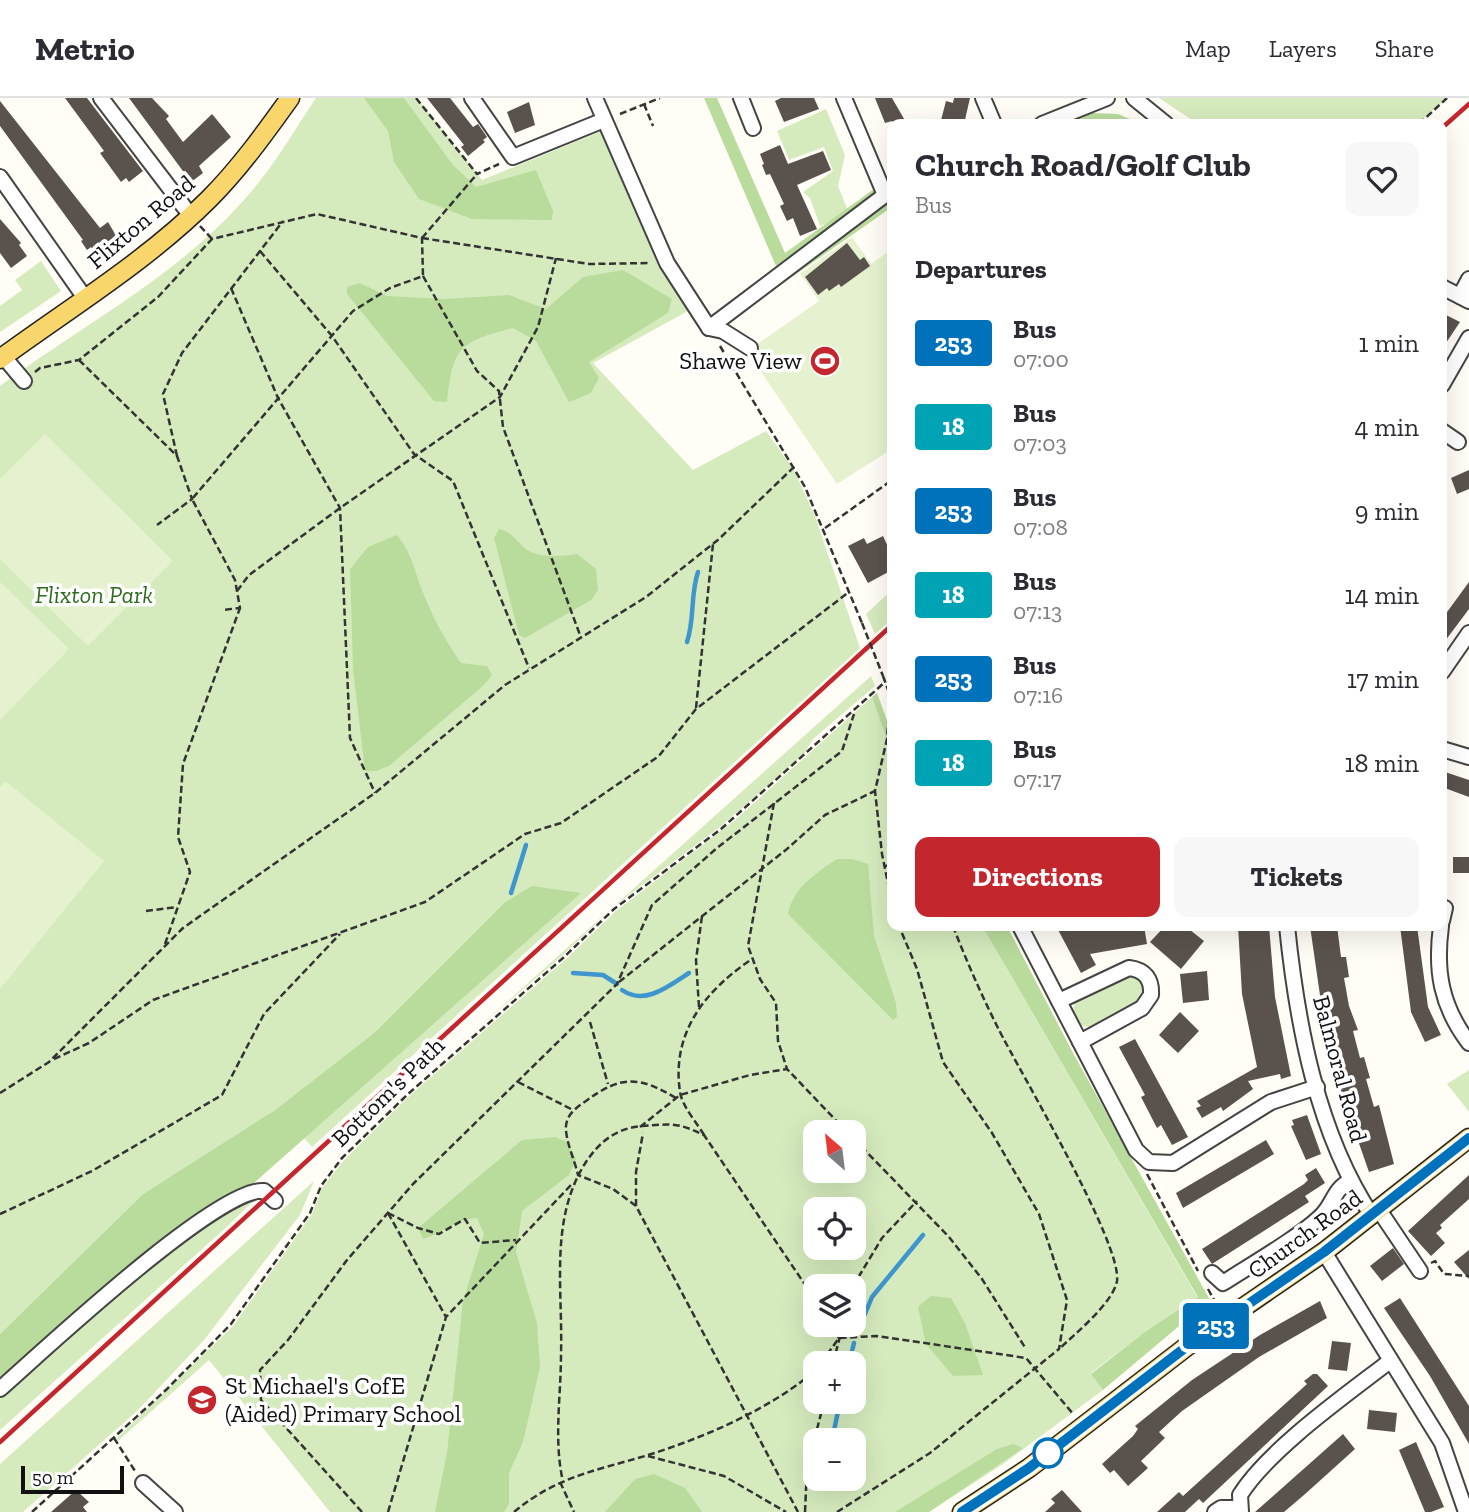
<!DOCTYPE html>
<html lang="en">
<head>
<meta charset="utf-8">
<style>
	body { margin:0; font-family:"Zilla Slab",serif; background:#f7f7f7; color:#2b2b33; height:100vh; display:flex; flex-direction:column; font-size:26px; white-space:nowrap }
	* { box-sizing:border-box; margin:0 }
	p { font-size:23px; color:#7c7c81 }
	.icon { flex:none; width:38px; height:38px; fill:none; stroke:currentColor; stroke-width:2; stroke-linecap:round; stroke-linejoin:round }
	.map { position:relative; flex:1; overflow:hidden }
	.details { position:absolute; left:887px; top:21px; width:560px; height:812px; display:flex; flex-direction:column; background:#fff; border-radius:14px; box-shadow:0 7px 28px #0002 }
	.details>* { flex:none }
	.badge { padding:0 14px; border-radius:5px; font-size:24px; line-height:46px }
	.needle { width:46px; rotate:332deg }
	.controls { position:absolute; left:803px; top:1022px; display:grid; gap:14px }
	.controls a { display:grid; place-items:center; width:63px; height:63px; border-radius:14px; background:#fff; box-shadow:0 7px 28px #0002; font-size:35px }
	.scale { position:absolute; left:21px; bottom:18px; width:103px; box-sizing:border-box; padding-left:7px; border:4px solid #111; border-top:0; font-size:19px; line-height:24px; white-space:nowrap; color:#111; -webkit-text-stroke:5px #fff; paint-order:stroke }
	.map>.badge { position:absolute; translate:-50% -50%; box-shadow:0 0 0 4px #fff }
	h2 { padding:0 28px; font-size:26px; line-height:63px }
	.round { display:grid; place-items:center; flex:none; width:74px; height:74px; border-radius:14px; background:#f7f7f7 }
	.headline { display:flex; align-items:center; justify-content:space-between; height:119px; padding:0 28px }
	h1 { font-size:33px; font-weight:700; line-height:52px }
	.cta { display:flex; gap:14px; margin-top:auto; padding:14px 28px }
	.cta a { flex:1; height:80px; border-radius:14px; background:#c4262e; color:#fff; font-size:28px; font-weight:700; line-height:80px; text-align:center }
	.cta a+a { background:#f7f7f7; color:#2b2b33 }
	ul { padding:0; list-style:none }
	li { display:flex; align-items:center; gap:21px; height:84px; padding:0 28px }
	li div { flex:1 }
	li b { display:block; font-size:26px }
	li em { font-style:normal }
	li .badge { min-width:77px; font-weight:700; text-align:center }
	header { display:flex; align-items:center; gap:42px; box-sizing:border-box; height:98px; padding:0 35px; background:#fff; border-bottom:2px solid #e1e1e2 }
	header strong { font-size:33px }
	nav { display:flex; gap:38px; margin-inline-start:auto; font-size:24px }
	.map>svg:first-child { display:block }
</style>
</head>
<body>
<header>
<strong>Metrio</strong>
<nav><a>Map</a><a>Layers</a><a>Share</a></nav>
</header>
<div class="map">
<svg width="1469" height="1414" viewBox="0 0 1469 1414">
	<rect width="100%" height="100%" fill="#fffdf5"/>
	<g fill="#d5ebbd" fill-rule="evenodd">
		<path d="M 316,0 L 417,0 L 482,82 L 602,33 L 690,212 L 593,265 L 693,372 L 766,333 L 794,372 L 815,418 L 860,550 L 312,1049 L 304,1040 L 504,805 L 374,935 L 275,1012 L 143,1096 L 0,1236 L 0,288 C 88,223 190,172 259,84 C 280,58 297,28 316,0 Z"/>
		<polygon points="1159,0 1447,0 1417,26 1198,26"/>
		<polygon points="826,11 845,57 838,88 849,115 820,128 810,100 803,94 833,73 824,49 789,62 777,33"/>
		<polygon points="41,163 61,193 0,234 0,208 22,192 15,182"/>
		<polygon points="892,492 892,521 875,536 866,516"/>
		<polygon points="871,578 875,588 813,641 804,656 720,729 613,809 563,857 479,929"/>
		<path d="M 872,599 L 892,657 L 892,828 L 982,828 L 1198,1200 L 1146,1233 L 1091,1275 L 1103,1292 L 1003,1366 L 929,1414 L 330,1414 L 209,1262 L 118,1343 L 117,1340 L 233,1228 L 312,1116 L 322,1090 L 344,1062 L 407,1000 L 567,860 L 616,813 L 735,722 ZM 816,1034 L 854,1034 L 854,1073 L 816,1073 ZM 816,1111 L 854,1111 L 854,1150 L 816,1150 ZM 816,1188 L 854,1188 L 854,1227 L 816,1227 ZM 816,1265 L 854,1265 L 854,1304 L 816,1304 ZM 816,1342 L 854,1342 L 854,1381 L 816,1381 Z"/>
		<path d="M 1130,875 L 1144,884 L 1146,896 C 1138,906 1101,930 1088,929 C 1080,928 1076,922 1073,914 L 1075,902 Z"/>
		<polygon points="1469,972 1469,1014 1447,986"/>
		<polygon points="314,1083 300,1117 204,1242 137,1313 23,1414 0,1414 0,1366"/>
		<polygon points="257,1099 230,1126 0,1332 0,1298 176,1147 220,1116"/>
	</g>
	<g fill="#b9dc9c">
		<polygon points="364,0 404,0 453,67 476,89 536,72 553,113 552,122 472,121 419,101 394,64 388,33"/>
		<polygon points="704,0 717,0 785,155 874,91 880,94 776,168"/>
		<polygon points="1092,15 1118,16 1142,26 1052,26"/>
		<polygon points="892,98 892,109 725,226"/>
		<path d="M 623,172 L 672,201 L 668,215 L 589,264 L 599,280 L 591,295 L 569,304 L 536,243 L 513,230 C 460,244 453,248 447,304 L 434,303 L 347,196 L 347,189 L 360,185 L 387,198 L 444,201 L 509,197 L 546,211 L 583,179 Z"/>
		<path d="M 499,431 C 515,434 518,448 531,454 C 546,460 563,458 577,456 L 596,471 L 598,492 L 591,502 L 525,540 L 519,537 L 494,440 Z"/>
		<path d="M 397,437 C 414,458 414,474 424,497 C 434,522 446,543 461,565 L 487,568 L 492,577 L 484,587 L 389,668 L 376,673 L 365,673 L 353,571 L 350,471 L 368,449 Z"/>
		<polygon points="877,595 892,636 892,657 872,599"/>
		<path d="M 837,761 L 852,761 L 868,766 L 874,838 L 896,905 L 897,919 L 893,922 L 788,816 C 793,790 816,775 837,761 Z"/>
		<polygon points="532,788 581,795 253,1086 206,1113 0,1283 0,1236 143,1096 275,1012 374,935 504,805"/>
		<polygon points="982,828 1007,828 1072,953 1210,1202 1103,1292 1091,1276 1146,1233 1198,1199"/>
		<path d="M 555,1039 L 567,1044 L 576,1061 L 569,1077 L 522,1113 L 516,1154 L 537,1225 L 540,1269 L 523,1344 L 509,1375 L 509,1406 L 504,1414 L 435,1414 L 447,1355 L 463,1203 L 484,1136 L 477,1120 C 453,1122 445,1134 423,1141 L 418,1130 L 522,1042 Z"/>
		<polygon points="931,1198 951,1200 965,1225 983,1277 953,1278 926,1246 918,1209"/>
		<polygon points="1013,1346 1023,1350 929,1414 895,1414 997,1351"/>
		<polygon points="654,1376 685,1390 702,1414 605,1414 635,1381"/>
	</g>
	<g fill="#e6f2cf">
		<polygon points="852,139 871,166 892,151 892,351 837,386 755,265 759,262 754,255 756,247 819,203 800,176"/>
		<polygon points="45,336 173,463 88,548 0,461 0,381"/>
		<polygon points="0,484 69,551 0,622"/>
		<polygon points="5,683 104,763 0,891 0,689"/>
	</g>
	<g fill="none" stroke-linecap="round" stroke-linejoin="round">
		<g stroke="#3f96cf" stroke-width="4.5">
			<path d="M 687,544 C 695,520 690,498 698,474"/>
			<polyline points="511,795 526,747"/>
			<polyline points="573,875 603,877 617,886"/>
			<path d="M 622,892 C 645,908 669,888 689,875"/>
			<polyline points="857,1235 872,1199 923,1137"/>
			<polyline points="849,1265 854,1245"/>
			<polyline points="832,1342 840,1304"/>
			<polyline points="822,1382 823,1381"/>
		</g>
	</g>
	<g fill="#5a524d">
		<polygon points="65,0 87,0 143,73 129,84 126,80 121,84 100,55 104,53"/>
		<polygon points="129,0 152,0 169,18 166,21 183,44 212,16 231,39 199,68 203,75 191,84"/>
		<polygon points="427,0 450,0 473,29 478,26 487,39 483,42 485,44 468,58 461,49 464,47"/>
		<polygon points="781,0 814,0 819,11 784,24 775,3"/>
		<polygon points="875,0 892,0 907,26 893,26 892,23 885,25"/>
		<polygon points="954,0 970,0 964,26 940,26 946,3 953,5"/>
		<polygon points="0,3 100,130 108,124 118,141 96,156 91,149 87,152 81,143 83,142 0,28"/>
		<polygon points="529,4 535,27 515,35 507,14"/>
		<polygon points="780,47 788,66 823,53 831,72 797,87 817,131 800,138 793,120 787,123 780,108 784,106 770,76 766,77 762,67 764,66 760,56"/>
		<polygon points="0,121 21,145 19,147 27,158 11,170 0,155"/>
		<polygon points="847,145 860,162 864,159 870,168 841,189 839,186 829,193 827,190 818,197 805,179"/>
		<polygon points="1442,215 1460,224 1442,251"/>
		<polygon points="1469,372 1469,391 1457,396 1451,380"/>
		<polygon points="883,438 892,457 892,472 868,485 848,448 864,440 867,446"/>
		<polygon points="1469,484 1469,511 1442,547 1442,521"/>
		<polygon points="1442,673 1469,682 1469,699 1442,689"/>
		<rect x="1453" y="759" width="16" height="16"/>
		<polygon points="1056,828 1144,828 1147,846 1090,856 1096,867 1081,875"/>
		<polygon points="1165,828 1185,828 1204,843 1181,871 1150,844"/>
		<polygon points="1238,828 1269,828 1275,899 1291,978 1281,981 1280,976 1248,983 1253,991 1223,1013 1221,1009 1202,1020 1196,1010 1201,1008 1197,1003 1257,969 1242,896"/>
		<polygon points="1310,828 1337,828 1341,859 1346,859 1349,879 1344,880 1349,908 1358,932 1353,933 1360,960 1364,959 1370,980 1366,981 1374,1009 1379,1007 1394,1066 1369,1074 1341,994 1325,932"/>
		<polygon points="1400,828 1417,828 1428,909 1441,937 1425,944 1411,914"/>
		<polygon points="1207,873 1209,902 1183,905 1180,876"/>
		<polygon points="1180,914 1199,933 1178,955 1159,937"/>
		<polygon points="1135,941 1188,1039 1172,1047 1161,1027 1157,1030 1141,999 1145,997 1119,949"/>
		<polygon points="1307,1017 1321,1056 1306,1062 1291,1028 1294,1027 1292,1022"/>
		<polygon points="1266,1042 1274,1056 1183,1110 1176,1095"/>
		<polygon points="1316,1070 1325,1085 1305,1098 1309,1104 1212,1166 1202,1151 1304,1086 1308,1082 1305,1077"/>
		<polygon points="1469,1077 1469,1101 1440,1127 1442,1130 1436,1135 1445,1145 1431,1158 1408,1133"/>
		<polygon points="1393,1150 1404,1166 1382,1183 1370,1168"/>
		<polygon points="1469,1152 1469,1181 1454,1164"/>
		<polygon points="1400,1200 1469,1308 1469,1346 1430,1278 1384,1210"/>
		<polygon points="1320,1203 1327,1220 1259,1259 1182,1313 1159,1334 1165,1340 1141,1363 1148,1370 1128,1388 1114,1372 1110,1375 1102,1366 1133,1338 1138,1331 1135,1328 1192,1282 1260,1237"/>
		<polygon points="1332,1243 1351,1245 1347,1273 1328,1271"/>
		<polygon points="1313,1276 1317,1276 1328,1288 1203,1405 1199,1401 1185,1414 1157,1414 1179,1394 1183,1398 1307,1286 1304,1283"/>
		<polygon points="1369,1312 1397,1315 1395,1334 1367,1331"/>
		<polygon points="1343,1336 1355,1351 1304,1397 1284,1414 1255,1414"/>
		<polygon points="1416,1344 1444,1409 1431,1414 1425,1414 1399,1352"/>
		<polygon points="76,1392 89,1404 83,1409 87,1414 51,1414"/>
		<polygon points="1062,1392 1082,1414 1045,1414 1055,1405 1051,1401"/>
	</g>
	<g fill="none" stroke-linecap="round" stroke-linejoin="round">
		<g stroke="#444" stroke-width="18">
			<g id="minor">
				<polyline points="101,0 191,118"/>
				<polyline points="472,0 513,59 604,22"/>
				<polyline points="595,0 667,165 709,230"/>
				<polyline points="741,0 753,30"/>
				<polyline points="844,0 885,97 892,94"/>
				<polyline points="983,0 994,26"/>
				<polyline points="1134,0 1166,26"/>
				<polyline points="1042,26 1107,0"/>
				<polyline points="0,79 85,200"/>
				<polyline points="1442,189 1469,203"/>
				<polyline points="1460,198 1469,181"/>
				<polyline points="709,230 885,97"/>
				<polyline points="709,230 723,233 750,250"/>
				<polyline points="3,258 24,283"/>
				<polyline points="1442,287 1469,240"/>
				<polyline points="1442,333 1458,344"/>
				<polyline points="1442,574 1469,535"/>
				<polyline points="1442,651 1469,659"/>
				<polyline points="1442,823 1445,810"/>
				<polyline points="1020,828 1136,1052 1149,1064 1173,1065 1271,1004 1317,989"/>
				<path d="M 1287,828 C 1297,926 1317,1035 1372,1118"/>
				<path d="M 1441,828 C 1435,873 1441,908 1469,945"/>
				<path d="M 1059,903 L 1129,870 C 1145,872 1152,881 1151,897 L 1142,910 L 1080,944"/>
				<polyline points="1379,1112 1420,1173"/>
				<polyline points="1324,1154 1442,1345 1466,1414"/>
				<path d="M 1212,1175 L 1223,1185 C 1249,1168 1303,1137 1323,1116 C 1334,1104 1334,1091 1350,1083"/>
				<path d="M 0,1291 C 42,1254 219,1088 264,1093 L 275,1103"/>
				<polyline points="143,1385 175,1414"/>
				<polyline points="1215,1414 1221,1410 1240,1410"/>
				<path d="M 1241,1414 L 1240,1397 C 1269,1351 1346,1297 1390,1263"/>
			</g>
		</g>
		<g stroke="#222" stroke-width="21">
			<g id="major">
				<path d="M 0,261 C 71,209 147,163 209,101 C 239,71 265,35 290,0"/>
				<polyline points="962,1414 1029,1370 1190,1246 1324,1154 1469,1040"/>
			</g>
		</g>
		<g stroke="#333" stroke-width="2.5" stroke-dasharray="7 3.5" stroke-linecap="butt">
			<polyline points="416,0 477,76 499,66"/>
			<polyline points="644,6 653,28"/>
			<polyline points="620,16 660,0"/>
			<polyline points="1419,26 1447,0"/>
			<polyline points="200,128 212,141"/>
			<polyline points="422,140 589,166 651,165"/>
			<polyline points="422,140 477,76"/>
			<polyline points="260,153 332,238 414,356 453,383 529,570"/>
			<polyline points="423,178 477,273 499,293 503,329 580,537"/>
			<polyline points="231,190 278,300 340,410 350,640 375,695"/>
			<polyline points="720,248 805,389 862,525"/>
			<polyline points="79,262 177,358 192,401 157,427"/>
			<polyline points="35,274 40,270 79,262 158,199 212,141 317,116 422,140 423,178 390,190 353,213 192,401 235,482 240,510 222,512"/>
			<polyline points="177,358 163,296 182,255 283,123"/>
			<polyline points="825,430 892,382"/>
			<polyline points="237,493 249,477 340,410 500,299 538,229 556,160"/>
			<polyline points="883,578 892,603"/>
			<polyline points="890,598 887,641 875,693 882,756 892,805"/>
			<polyline points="696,610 713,446"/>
			<polyline points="774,705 748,848 760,881 776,905 778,943 787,971 847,1034"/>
			<polyline points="885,768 892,767"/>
			<polyline points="146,813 177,809"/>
			<path d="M 953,828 C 966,862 981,896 998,930 C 1020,974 1122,1145 1117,1183 C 1113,1205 1075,1236 1059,1251"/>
			<polyline points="165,846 190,774 178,739 183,666 240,510"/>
			<polyline points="619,884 787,751 825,717 875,693"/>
			<polyline points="699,909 696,862 702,818"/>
			<polyline points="590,924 608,986"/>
			<polyline points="54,961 89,945 153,902 425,804 525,736 561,725 659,658 696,611 849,494"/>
			<polyline points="518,984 573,1012"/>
			<polyline points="0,995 49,964 183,830 375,695 505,587 646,499 719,441 795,368"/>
			<path d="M 676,1000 C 639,978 621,977 586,1003 C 577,1009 567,1016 566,1028 C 565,1042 575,1063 578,1077 L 613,1091 L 636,1108 L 798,1414"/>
			<polyline points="640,1029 680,997 750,977 787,971"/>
			<path d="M 704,1037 C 697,1025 682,1008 680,994 C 671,934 706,892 752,861"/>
			<polyline points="854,1041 949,1139 982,1181 1026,1251"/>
			<polyline points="1147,1076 1198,1173"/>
			<polyline points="636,1108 636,1074 643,1035"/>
			<polyline points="388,1115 418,1130 439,1136 465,1121 480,1145 516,1142"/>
			<polyline points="388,1115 446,1219"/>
			<polyline points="0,1116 92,1073 222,997 264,916 340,836"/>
			<polyline points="1431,1165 1435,1163 1444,1176 1469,1178"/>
			<polyline points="853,1188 882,1140 917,1103"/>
			<polyline points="1208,1191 1218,1209"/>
			<polyline points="831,1227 839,1240"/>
			<polyline points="821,1265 839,1240 877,1238 1026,1260 1074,1317"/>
			<polyline points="833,1265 843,1227"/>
			<polyline points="114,1340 135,1373"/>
			<polyline points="648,1358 724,1378 786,1414"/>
			<path d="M 562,1379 C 554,1339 561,1297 561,1256 C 563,1191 549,1121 586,1064 C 600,1043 617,1030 642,1028 C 671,1026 677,1024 704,1037 L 816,1203"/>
			<polyline points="560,1384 574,1414"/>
			<polyline points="32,1414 167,1291 231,1226 310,1115 321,1088 342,1060 408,996 563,860 614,811 721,731 885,584"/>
			<polyline points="362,1414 261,1302 260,1272 288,1242 347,1162 413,1086 617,886 652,807 717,750 842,653 854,616"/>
			<polyline points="388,1414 446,1219 571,1087"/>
			<path d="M 514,1414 C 556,1379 594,1373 645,1358 C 703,1340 769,1312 816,1272"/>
			<polyline points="805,1414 807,1370 824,1304"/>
			<polyline points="837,1414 930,1355 1059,1251 1067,1202 1039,1116 992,1035 943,964 917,871 899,828"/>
		</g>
		<use href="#minor" stroke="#fff" stroke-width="14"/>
		<use href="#major" stroke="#f9d66b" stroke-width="18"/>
		<g stroke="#c4262e" stroke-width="4.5">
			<polyline points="1442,30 1469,6"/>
			<polyline points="0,1344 892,527"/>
		</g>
		<polyline stroke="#333" stroke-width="2.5" stroke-dasharray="7 3.5" stroke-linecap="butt" points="862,525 883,578"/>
	</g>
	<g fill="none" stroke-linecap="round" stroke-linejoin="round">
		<g stroke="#fff" stroke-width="16">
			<polyline id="line" points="962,1414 1029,1370 1190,1246 1324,1154 1469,1040"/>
		</g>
		<use href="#line" stroke="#0072bc" stroke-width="10"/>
	</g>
	<defs>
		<g id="stadium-disc" transform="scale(1.575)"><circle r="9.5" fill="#c4262e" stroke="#fff"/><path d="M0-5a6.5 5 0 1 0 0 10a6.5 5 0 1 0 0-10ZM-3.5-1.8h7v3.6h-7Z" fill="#fff"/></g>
		<g id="school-disc" transform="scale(1.575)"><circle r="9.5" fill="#c4262e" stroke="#fff"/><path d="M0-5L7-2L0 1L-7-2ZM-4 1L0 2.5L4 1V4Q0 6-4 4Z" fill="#fff"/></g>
	</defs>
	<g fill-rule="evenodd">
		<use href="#stadium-disc" x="825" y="263"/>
		<use href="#school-disc" x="202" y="1302"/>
	</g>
	<circle fill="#fff" stroke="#0072bc" stroke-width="3.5" cx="1048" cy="1355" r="14"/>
	<g text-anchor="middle" stroke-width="7" stroke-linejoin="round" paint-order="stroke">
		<g font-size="24" fill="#111" stroke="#fff">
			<text transform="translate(141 124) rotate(-40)" y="8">Flixton Road</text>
			<text transform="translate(1340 971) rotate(75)" y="8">Balmoral Road</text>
			<text transform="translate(388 994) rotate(-44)" y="8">Bottom's Path</text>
			<text transform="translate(1305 1136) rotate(-36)" y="8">Church Road</text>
		</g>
		<g font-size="24" fill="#111" stroke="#fff" text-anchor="end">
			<text x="802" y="271">Shawe View</text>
			<text x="225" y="1296" text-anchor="start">St Michael's CofE<tspan x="225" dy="28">(Aided) Primary School</tspan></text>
		</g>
		<g font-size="24" font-style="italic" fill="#2f6b1f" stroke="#fff">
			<text x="94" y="505">Flixton Park</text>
		</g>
	</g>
</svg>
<div class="controls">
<a><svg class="needle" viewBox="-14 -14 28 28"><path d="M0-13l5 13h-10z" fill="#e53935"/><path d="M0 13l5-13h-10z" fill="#7c7c81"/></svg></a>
<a><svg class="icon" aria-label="locate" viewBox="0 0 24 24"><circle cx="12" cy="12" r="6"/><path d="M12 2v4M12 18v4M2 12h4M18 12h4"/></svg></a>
<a><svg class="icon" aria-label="layers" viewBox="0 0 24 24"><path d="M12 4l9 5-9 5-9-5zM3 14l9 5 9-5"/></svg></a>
<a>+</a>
<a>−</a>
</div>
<div class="scale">50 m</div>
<b class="badge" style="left:1216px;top:1228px;background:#0072bc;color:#fff">253</b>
<section class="details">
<div class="headline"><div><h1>Church Road/Golf Club</h1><p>Bus</p></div><a class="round"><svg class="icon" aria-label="heart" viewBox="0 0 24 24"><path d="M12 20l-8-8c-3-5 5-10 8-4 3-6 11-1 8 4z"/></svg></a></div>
<h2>Departures</h2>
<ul>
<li><span class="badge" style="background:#0072bc;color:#fff">253</span><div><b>Bus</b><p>07:00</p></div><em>1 min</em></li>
<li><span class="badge" style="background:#00a3b4;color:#fff">18</span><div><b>Bus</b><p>07:03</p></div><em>4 min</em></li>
<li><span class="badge" style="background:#0072bc;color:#fff">253</span><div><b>Bus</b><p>07:08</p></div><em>9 min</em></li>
<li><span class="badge" style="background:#00a3b4;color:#fff">18</span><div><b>Bus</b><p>07:13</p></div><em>14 min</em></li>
<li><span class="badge" style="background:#0072bc;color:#fff">253</span><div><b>Bus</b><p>07:16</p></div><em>17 min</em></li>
<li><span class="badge" style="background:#00a3b4;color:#fff">18</span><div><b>Bus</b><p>07:17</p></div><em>18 min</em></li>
</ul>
<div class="cta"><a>Directions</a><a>Tickets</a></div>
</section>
</div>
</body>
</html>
